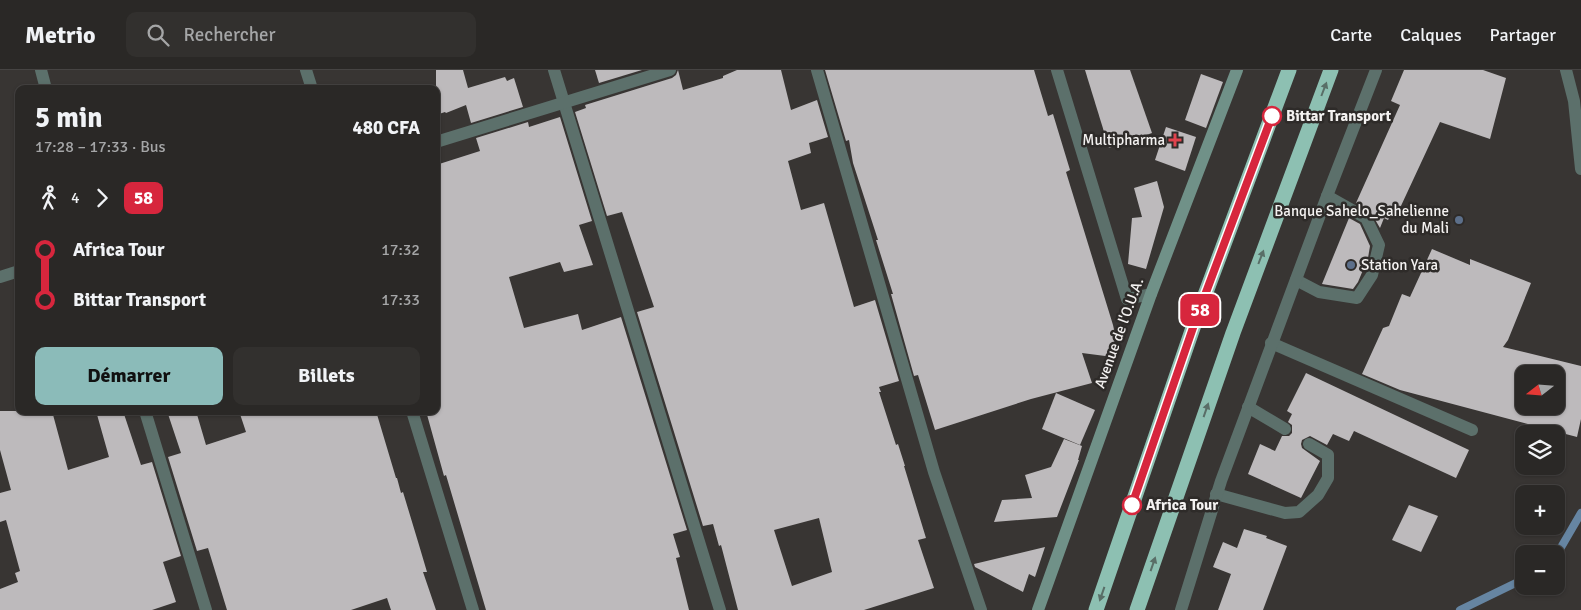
<!DOCTYPE html>
<html lang="fr">
<head>
<meta charset="utf-8">
<style>
	body { margin:0; font-family:Signika,sans-serif; background:#32302e; color:#f1f3f6; height:100vh; display:flex; flex-direction:column; font-size:19px; white-space:nowrap }
	* { box-sizing:border-box; margin:0 }
	p { font-size:16px; color:#a5a6a7 }
	.icon { flex:none; width:28px; height:28px; fill:none; stroke:currentColor; stroke-width:2; stroke-linecap:round; stroke-linejoin:round }
	.map { position:relative; flex:1; overflow:hidden }
	.drawer { position:absolute; left:15px; top:15px; width:425px; height:330px; display:flex; flex-direction:column; background:#2a2826; border-radius:10px; box-shadow:0 1px 4px #0004,0 0 0 1px #464443 }
	.drawer>* { flex:none }
	.badge { padding:0 10px; border-radius:8px; font-size:18px; line-height:32px }
	.needle { width:32px; rotate:253deg }
	.controls { position:absolute; left:1515px; top:295px; display:grid; gap:10px }
	.controls a { display:grid; place-items:center; width:50px; height:50px; border-radius:10px; background:#2a2826; box-shadow:0 1px 4px #0004,0 0 0 1px #464443; font-size:25px }
	.map>.badge { position:absolute; translate:-50% -50%; box-shadow:0 0 0 2px #fff }
	.legs { display:flex; align-items:center; gap:8px; height:55px; padding:0 20px; font-size:16px }
	.legs p { margin-inline-start:auto }
	.head { display:flex; align-items:center; justify-content:space-between; height:85px; padding:0 20px }
	h1 { font-size:28px; font-weight:800; line-height:38px }
	.button { display:flex; gap:10px; margin-top:auto; padding:10px 20px }
	.button a { flex:1; height:58px; border-radius:10px; background:#8bbbb9; color:#111; font-size:20px; font-weight:800; line-height:58px; text-align:center }
	.button a+a { background:#32302e; color:#f1f3f6 }
	ul { padding:0 20px; list-style:none }
	li { display:flex; align-items:center; gap:18px; height:50px; font-size:19px }
	li i { display:grid; place-items:center; width:8px; height:100%; margin:0 6px; background:currentColor }
	li i::after { content:''; width:12px; height:12px; margin:-6px; border:4px solid; border-radius:50%; background:#2a2826 }
	li p { margin-inline-start:auto }
	li:first-child i { background:linear-gradient(#0000 50%,currentColor 0) }
	li:last-child i { background:linear-gradient(currentColor 50%,#0000 0) }
	header { display:flex; align-items:center; gap:30px; box-sizing:border-box; height:70px; padding:0 25px; background:#2a2826; border-bottom:1px solid #464443 }
	header strong { font-size:24px }
	nav { display:flex; gap:28px; margin-inline-start:auto; font-size:18px }
	.search { width:350px; height:45px; background:#32302e; display:flex; align-items:center; gap:12px; box-sizing:border-box; padding:0 18px; border-radius:10px; color:#a5a6a7; font-size:19px }
	.map>svg:first-child { display:block }
</style>
</head>
<body>
<header>
<strong>Metrio</strong>
<div class="search"><svg class="icon" aria-label="search" viewBox="0 0 24 24"><circle cx="10" cy="10" r="6"/><path d="M15 15l6 6"/></svg>Rechercher</div>
<nav><a>Carte</a><a>Calques</a><a>Partager</a></nav>
</header>
<div class="map">
<svg width="1581" height="540" viewBox="0 0 1581 540">
	<rect width="100%" height="100%" fill="#383533"/>
	<g fill="none" stroke-linecap="round" stroke-linejoin="round">
		<g stroke="#6685a2" stroke-width="8">
			<polyline points="1556,486 1581,443"/>
			<polyline points="1460,540 1524,509"/>
		</g>
	</g>
	<g fill="#bdbabc" fill-rule="evenodd">
		<polygon points="436,0 463,0 468,18 505,7 507,11 514,8 523,37 471,53 466,35 446,43 445,42 436,45"/>
		<polygon points="595,0 642,0 599,13"/>
		<path d="M 678,0 L 683,20 L 723,8 L 723,6 L 737,0 L 781,0 L 791,40 L 817,30 L 828,67 L 809,73 L 811,83 L 788,91 L 801,140 L 824,133 L 854,237 L 875,230 L 899,311 L 879,317 L 881,322 L 879,322 L 896,375 L 898,374 L 905,396 L 904,396 L 926,468 L 918,470 L 934,518 L 864,540 L 738,540 L 721,475 L 719,476 L 713,454 L 703,456 L 637,242 L 654,237 L 622,142 L 607,146 L 575,42 L 586,38 L 585,35 L 672,8 L 676,5 ZM 819,448 L 832,502 L 792,516 L 774,460 Z"/>
		<polygon points="825,0 1034,0 1048,46 1053,44 1070,100 1066,102 1113,255 1115,264 1113,287 1082,283 1092,313 1031,329 935,360 918,305 914,306 891,224 893,224 876,170 878,170 853,93 849,70 846,71"/>
		<polygon points="1085,0 1130,0 1152,63 1109,78"/>
		<polygon points="1404,0 1483,0 1506,8 1490,69 1440,52 1400,138 1394,140 1388,150 1384,148 1380,158 1370,141 1356,133 1400,35 1391,31"/>
		<polygon points="1201,4 1223,12 1206,58 1185,50"/>
		<polygon points="560,47 592,151 579,155 593,195 564,202 560,192 509,207 524,258 578,244 582,260 621,247 687,460 673,464 680,487 676,488 689,540 486,540 446,405 444,406 426,341 436,341 436,95 480,81 476,68 528,52 529,57"/>
		<polygon points="1166,57 1196,67 1185,101 1155,90"/>
		<polygon points="1157,111 1164,137 1146,199 1128,194 1132,148 1142,147 1134,118"/>
		<polygon points="1349,148 1360,154 1370,176 1368,188 1358,212 1353,219 1322,214"/>
		<path d="M 1432,179 L 1470,195 L 1470,189 L 1531,213 L 1508,270 L 1503,277 L 1581,296 L 1581,349 L 1577,367 L 1400,320 L 1362,304 L 1383,258 L 1389,256 L 1402,224 L 1410,227 ZM 1524,304 L 1556,304 L 1556,336 L 1524,336 Z"/>
		<polygon points="1306,303 1469,380 1456,408 1354,361 1349,371 1333,364 1327,375 1310,366 1302,370 1301,374 1302,378 1320,391 1301,428 1248,404 1260,374 1275,381 1282,366 1289,366 1292,363 1292,355 1288,352 1292,344 1287,341"/>
		<polygon points="1056,323 1095,340 1080,375 1042,359"/>
		<polygon points="0,341 52,341 68,400 109,387 96,341 123,341 141,395 152,392 181,486 163,492 176,532 152,540 0,540 0,519 18,512 15,503 20,501 6,450 0,452 0,423 11,420 0,380"/>
		<polygon points="167,341 196,341 206,375 246,362 239,341 376,341 396,408 397,408 401,423 403,422 419,475 427,502 423,502 436,540 391,540 387,528 351,540 227,540 208,478 197,481 168,387 181,383"/>
		<polygon points="1064,369 1082,376 1078,390 1079,390 1057,447 994,452 1002,430 1032,428 1025,405 1051,397"/>
		<polygon points="1409,435 1438,446 1421,482 1392,470"/>
		<polygon points="1244,459 1267,466 1266,468 1287,476 1263,540 1218,540 1231,504 1213,497 1223,472 1237,478"/>
		<polygon points="1045,477 1035,507 1029,504 1023,522 975,497 974,494"/>
	</g>
	<g fill="none" stroke-linecap="round" stroke-linejoin="round">
		<g stroke="#5c706b" stroke-width="12">
			<polyline points="1566,0 1574,31 1581,99"/>
			<polyline points="1296,210 1319,222 1357,228 1372,205 1379,175 1366,148 1327,126"/>
			<polyline points="1271,273 1472,360"/>
			<polyline points="1248,337 1285,359"/>
			<polyline points="1216,424 1285,443 1299,442 1318,425 1328,408 1328,385 1309,374"/>
		</g>
		<g stroke="#5c706b" stroke-width="12">
			<polyline points="41,0 46,19"/>
			<polyline points="306,0 312,19"/>
			<polyline points="554,0 720,540"/>
			<polyline points="817,0 934,402 981,540"/>
			<polyline points="1057,0 1127,229 1151,224"/>
			<polyline points="436,72 670,0"/>
			<polyline points="0,207 19,201"/>
			<polyline points="145,341 206,540"/>
			<polyline points="412,341 473,540"/>
			<polyline points="1181,540 1221,411 1327,126 1376,0"/>
		</g>
		<polyline stroke="#709188" stroke-width="12" points="1038,540 1151,224 1237,0"/>
		<g stroke="#8dc0b2" stroke-width="15">
			<polyline points="1096,540 1196,249 1289,0"/>
			<polyline points="1137,540 1233,263 1331,0"/>
		</g>
	</g>
	<defs><path id="oneway-solid" d="M-6-.8H1V-3.2L6.5 0L1 3.2V.8H-6Z" transform="scale(1.25)"/></defs>
	<g fill="#596e67">
		<use href="#oneway-solid" transform="translate(1324 19) rotate(-69)"/>
		<use href="#oneway-solid" transform="translate(1261 187) rotate(-69)"/>
		<use href="#oneway-solid" transform="translate(1206 340) rotate(-71)"/>
		<use href="#oneway-solid" transform="translate(1153 494) rotate(-71)"/>
		<use href="#oneway-solid" transform="translate(1102 524) rotate(109)"/>
	</g>
	<g fill="none" stroke-linecap="round" stroke-linejoin="round">
		<g stroke="#fff" stroke-width="11">
			<polyline id="line-1" points="1132,435 1196,249 1272,46"/>
		</g>
		<use href="#line-1" stroke="#d7263d" stroke-width="8"/>
	</g>
	<g fill="#fff" stroke="#d7263d" stroke-width="2.5">
		<circle cx="1272" cy="46" r="9"/>
		<circle cx="1132" cy="435" r="9"/>
	</g>
	<path fill="#e0444e" stroke="#2e2b29" stroke-width="2" d="M1172.5 62.5h5v5h5v5h-5v5h-5v-5h-5v-5h5z"/>
	<g fill="#5c6f8a" stroke="#2e2b29" stroke-width="2">
		<circle cx="1459" cy="150" r="5"/>
		<circle cx="1351" cy="195" r="5"/>
	</g>
	<g text-anchor="middle" stroke-width="5" stroke-linejoin="round" paint-order="stroke">
		<g font-size="15" font-weight="bold" fill="#f4f2f1" stroke="#2e2b29" text-anchor="start">
			<text x="1286" y="51">Bittar Transport</text>
			<text x="1146" y="440">Africa Tour</text>
		</g>
		<g font-size="15" fill="#f4f2f1" stroke="#2e2b29" text-anchor="end">
			<text x="1165" y="75">Multipharma</text>
			<text x="1449" y="146">Banque Sahelo_Sahelienne<tspan x="1449" dy="17">du Mali</tspan></text>
			<text x="1361" y="200" text-anchor="start">Station Yara</text>
		</g>
		<g font-size="15" fill="#f4f2f1" stroke="#2e2b29">
			<text transform="translate(1119 263) rotate(-70)" y="5">Avenue de l'O.U.A.</text>
		</g>
	</g>
</svg>
<div class="controls">
<a><svg class="needle" viewBox="-14 -14 28 28"><path d="M0-13l5 13h-10z" fill="#e53935"/><path d="M0 13l5-13h-10z" fill="#a5a6a7"/></svg></a>
<a><svg class="icon" aria-label="layers" viewBox="0 0 24 24"><path d="M12 4l9 5-9 5-9-5zM3 14l9 5 9-5"/></svg></a>
<a>+</a>
<a>−</a>
</div>
<b class="badge" style="left:1200px;top:240px;background:#d7263d;color:#fff">58</b>
<section class="drawer">
<div class="head"><div><h1>5 min</h1><p>17:28 – 17:33 · Bus</p></div><b>480 CFA</b></div>
<div class="legs"><svg class="icon" aria-label="walk" viewBox="0 0 24 24"><circle cx="13" cy="4" r="2"/><path d="M13 8l-2 6 4 7M11 14l-3 7M7 12l3-4h3l4 4"/></svg>4<svg class="icon" aria-label="forward" viewBox="0 0 24 24"><path d="M9 5l7 7-7 7"/></svg><b class="badge" style="background:#d7263d;color:#fff">58</b></div>
<ul>
<li><i style="color:#d7263d"></i><b>Africa Tour</b><p>17:32</p></li>
<li><i style="color:#d7263d"></i><b>Bittar Transport</b><p>17:33</p></li>
</ul>
<div class="button"><a>Démarrer</a><a>Billets</a></div>
</section>
</div>
</body>
</html>
